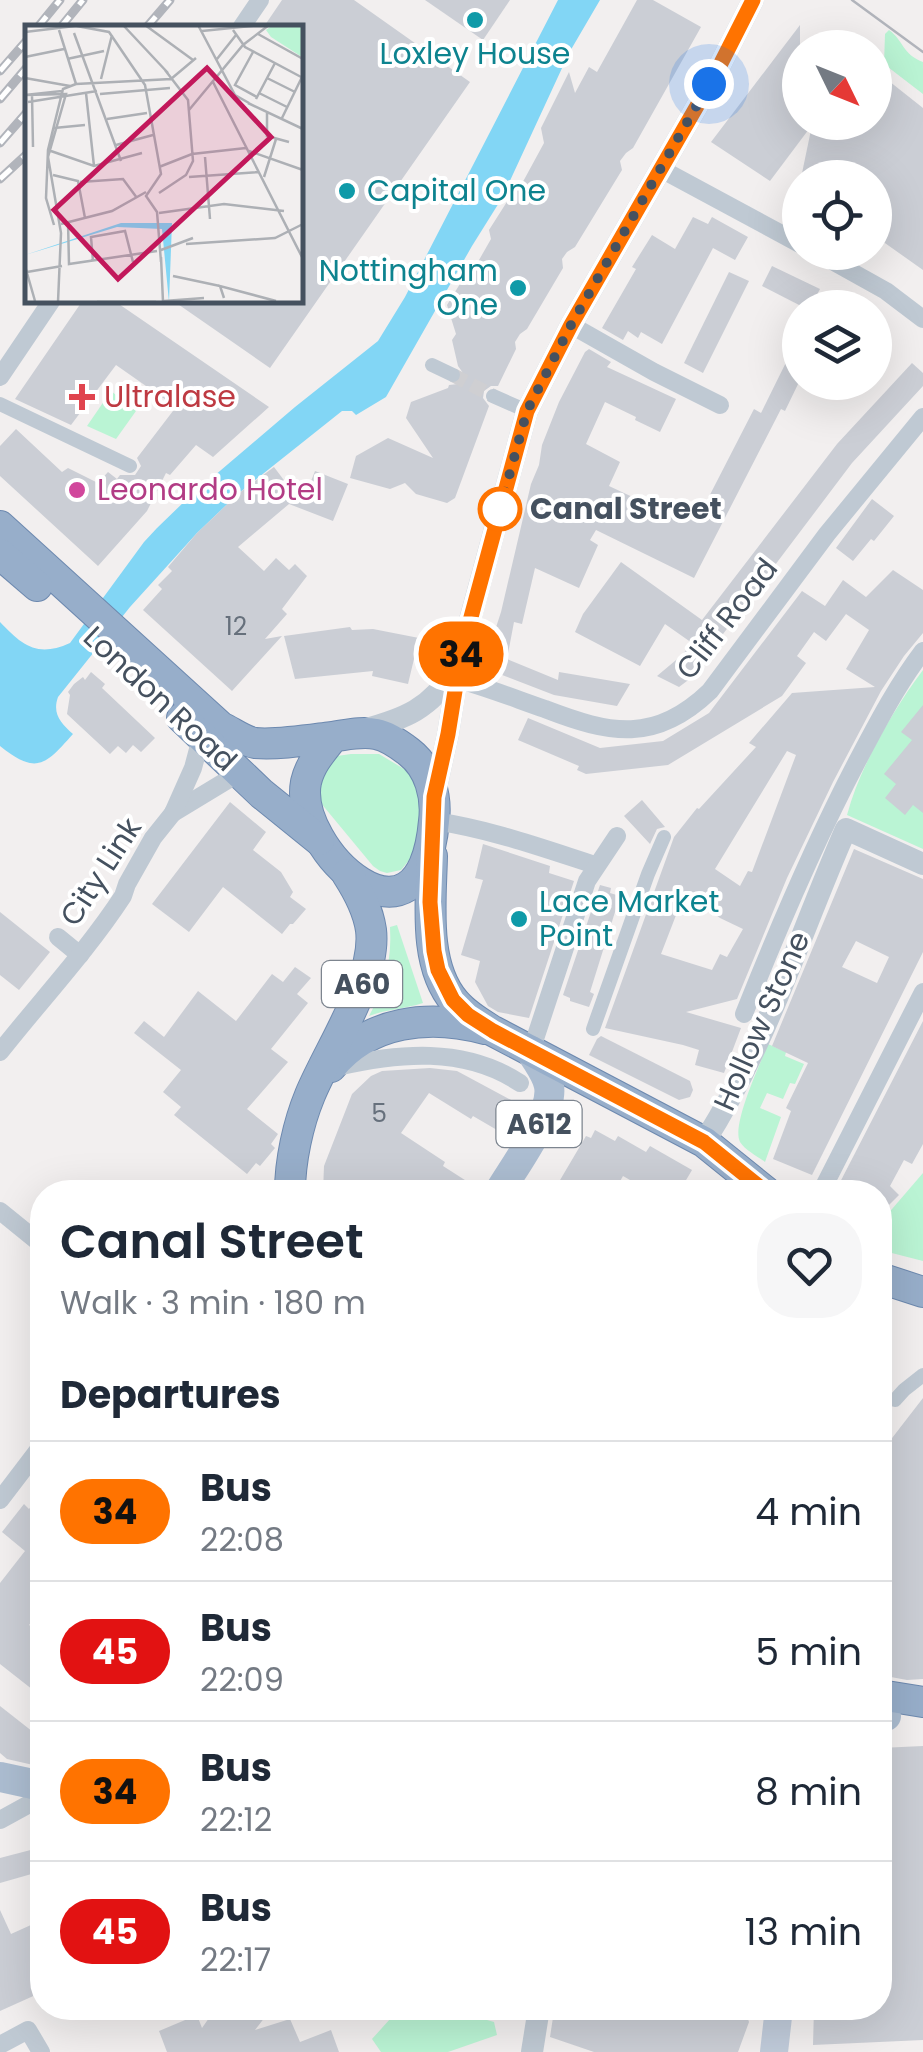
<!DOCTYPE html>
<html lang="en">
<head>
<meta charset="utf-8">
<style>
	body { margin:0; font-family:Poppins,sans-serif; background:#f6f6f7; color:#1f2937; height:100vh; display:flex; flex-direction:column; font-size:38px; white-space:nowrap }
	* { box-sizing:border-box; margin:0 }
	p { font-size:32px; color:#747a83 }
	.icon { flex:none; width:55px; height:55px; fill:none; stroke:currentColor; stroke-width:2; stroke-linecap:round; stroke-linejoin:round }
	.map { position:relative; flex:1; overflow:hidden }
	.sheet { position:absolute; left:30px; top:1180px; width:862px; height:840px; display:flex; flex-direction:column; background:#fff; border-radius:40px; box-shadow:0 10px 40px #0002 }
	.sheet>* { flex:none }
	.badge { padding:0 20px; border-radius:32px; font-size:35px; line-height:65px }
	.needle { width:65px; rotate:133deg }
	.tools { position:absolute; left:782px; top:30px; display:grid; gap:20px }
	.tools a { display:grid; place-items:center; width:110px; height:110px; border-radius:50%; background:#fff; box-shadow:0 10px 40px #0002; font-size:50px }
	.you { position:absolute; width:50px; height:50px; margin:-25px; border:8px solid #fff; border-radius:50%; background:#1a73e8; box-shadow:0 0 0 15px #1a73e833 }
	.map>.badge { position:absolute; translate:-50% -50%; box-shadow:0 0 0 5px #fff }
	h2 { padding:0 30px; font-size:38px; line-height:90px }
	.round { display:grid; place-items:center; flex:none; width:105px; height:105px; border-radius:40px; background:#f6f6f7 }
	.head { display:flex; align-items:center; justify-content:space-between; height:170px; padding:0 30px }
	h1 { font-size:48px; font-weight:600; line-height:75px }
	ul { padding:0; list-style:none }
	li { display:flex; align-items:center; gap:30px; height:140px; padding:0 30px; border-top:2px solid #e0e1e3 }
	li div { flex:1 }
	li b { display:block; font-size:38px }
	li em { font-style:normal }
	li .badge { min-width:110px; font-weight:700; text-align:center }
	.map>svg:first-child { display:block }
</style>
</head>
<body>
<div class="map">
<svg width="923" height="2052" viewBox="0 0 923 2052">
	<rect width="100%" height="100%" fill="#f2efef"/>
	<g fill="#baf4d4">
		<path d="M 889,30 C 904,41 902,54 923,62 L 923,94 L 884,64 L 885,34 Z"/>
		<polygon points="111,391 136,411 116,439 87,426"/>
		<path d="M 923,670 L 923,849 L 847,815 C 860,766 893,710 923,670 Z"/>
		<polygon points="351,754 379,754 409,772 424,799 416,852 401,870 387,873 380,871 373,866 320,802 321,767 337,756"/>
		<path d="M 397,925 L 423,1003 C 405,1009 387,1009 369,1016 C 385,987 392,960 390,927 Z"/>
		<path d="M 768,1044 L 786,1052 L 785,1056 L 804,1064 L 795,1084 L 790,1083 L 783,1099 L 767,1093 L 760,1108 L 781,1117 L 765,1162 C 757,1156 745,1150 740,1142 C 731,1125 761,1062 768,1044 Z"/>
		<polygon points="923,1173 923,1261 880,1250 880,1223"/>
		<polygon points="400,2008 426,2008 430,2010 432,2008 454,2008 459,2012 494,2022 497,2035 448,2052 381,2052 372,2039"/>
	</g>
	<path fill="#82d6f5" d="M 558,0 L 600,0 L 569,53 L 502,198 L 472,246 L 386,397 L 356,415 L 352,411 L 342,411 L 239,493 L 197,533 L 130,607 L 58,697 C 52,714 61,723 73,734 C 46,764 37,776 0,746 L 0,622 C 22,645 37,658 70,643 L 144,542 L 157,528 L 187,499 L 295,407 L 378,341 L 405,297 Z"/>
	<g fill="#cbced5" fill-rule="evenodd">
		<polygon points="282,0 354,0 470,82 270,368 172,300 300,300 300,28 263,28"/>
		<polygon points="425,0 510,0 483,40"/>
		<polygon points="637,0 653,0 701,27 633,148 626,153 620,161 622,170 575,247 567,252 562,259 563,268 527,329 520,334 515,342 516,349 498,386 491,386 484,391 483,398 489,406 455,498 447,503 416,494 405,483 390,489 350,478 356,456 388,438 433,458 406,418 411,402 448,388 449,385 458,384 463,379 463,373 458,366 452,340 456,334 447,305 466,274 471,274 491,239 489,230 515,189 519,189 544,143 541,128 569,72 575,93 589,67 597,72"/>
		<polygon points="800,25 800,122 875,122 875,70 923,108 923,270 875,236 875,178 801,178 812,125 770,181 711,142"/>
		<polygon points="693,217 708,224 712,217 748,237 735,260 713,248 662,344 641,332 638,338 628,331 623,340 602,328 636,269 632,267 652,235 675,249"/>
		<polygon points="772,266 820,289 810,308 805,308 762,286"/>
		<polygon points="729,272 749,281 703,373 684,363"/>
		<polygon points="83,300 113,300 269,407 213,457 196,445 170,475 166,473 147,511 98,566 0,476 0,446 16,429 62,472 68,468 98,483 108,472 117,479 120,475 135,475 141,466 137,458 176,407 116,365 71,425 15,399"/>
		<polygon points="800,334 800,380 785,411 781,409 694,578 596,530 590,540 598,545 579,588 535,568 522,624 514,622 507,659 558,680 559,672 630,684 617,706 554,695 489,670 486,658 501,612 531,484 539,465 542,445 559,402 585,352 589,349 611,362 607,367 676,399 660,432 635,420 636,417 605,402 586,444 620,462 609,486 656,508 660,501 697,520 754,409 761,413"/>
		<polygon points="912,363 923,373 923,386 852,463 720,638 723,640 699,672 679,687 657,676 682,655 692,643 665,624 640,666 575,632 583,614 621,562 702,620 837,444"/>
		<polygon points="274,467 302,504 315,471 348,484 333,521 289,504 238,547 264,571 276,558 289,570 295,564 307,576 282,609 287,614 265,639 282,636 232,691 143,610 162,589 158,585 172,571 168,567 197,533 239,493"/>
		<polygon points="872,499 894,516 874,541 871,539 853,561 836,548"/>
		<path d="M 893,570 L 923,590 L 923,633 L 904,656 L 881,691 L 833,782 L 787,878 L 737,999 L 686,1012 L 741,1028 L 724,1073 L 695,1065 L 699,1050 L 683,1045 L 605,1028 L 674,837 L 697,808 L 699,809 L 756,747 L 749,743 L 792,693 L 875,687 L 846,669 L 869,630 L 846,614 L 826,641 L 814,632 L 797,656 L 806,663 L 782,696 L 668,765 L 586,774 L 577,770 L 579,766 L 518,740 L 528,718 L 600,748 L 663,741 L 709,713 L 802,591 L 825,606 L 843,580 L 866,597 ZM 787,751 L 796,755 L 752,872 L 748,871 L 740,886 L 715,869 ZM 685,892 L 720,918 L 743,929 L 727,957 L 720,954 L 712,970 L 661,954 Z"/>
		<polygon points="350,627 352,630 373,629 419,638 408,684 372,676 373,671 295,679 284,636"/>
		<polygon points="91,672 105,684 102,688 155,738 141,752 133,745 126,753 118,746 110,754 67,714 70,695 68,692 74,684 83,677 85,680"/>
		<polygon points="923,705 923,813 913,805 905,815 885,798 896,784 884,774 912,740 901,732"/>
		<polygon points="642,800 665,827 657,829 650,844 624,816"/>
		<polygon points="230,802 266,832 253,850 281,872 293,892 290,897 306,909 293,924 290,924 282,934 223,887 189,932 152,904"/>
		<polygon points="483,844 550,866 549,873 574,881 529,1018 498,1012 488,1006 475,982 480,961 461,955 483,880 475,878"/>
		<path d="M 854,849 L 923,879 L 923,952 L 812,1175 L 773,1159 L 791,1111 L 786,1108 L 808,1063 L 772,1046 ZM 856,941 L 889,957 L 877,983 L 842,967 Z"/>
		<polygon points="600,885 611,888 610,893 620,896 590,992 594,994 589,1007 570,1001 570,998 563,995"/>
		<polygon points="0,912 50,952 19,990 0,975"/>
		<polygon points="295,967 311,978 297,994 308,1003 271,1049 288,1062 247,1109 278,1134 271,1144 275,1148 260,1166 256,1163 247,1174 174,1115 181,1107 163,1092 181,1070 134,1033 144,1021 164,1037 198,991 236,1021 272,974 283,982"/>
		<polygon points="923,1021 923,1144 912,1164 904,1160 890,1186 899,1195 880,1214 880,1192 835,1192"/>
		<polygon points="601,1036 690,1081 693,1090 690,1097 679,1100 589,1055 597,1039"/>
		<polygon points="430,1068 457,1071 526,1108 510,1140 496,1132 497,1130 473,1116 471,1119 429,1093 401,1133 445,1162 443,1166 468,1182 461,1192 323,1192 324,1166 352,1094 371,1076 382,1071"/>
		<polygon points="595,1130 615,1141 618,1136 646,1152 650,1146 692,1170 679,1192 651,1192 623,1176 614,1192 553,1192 586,1136 591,1138"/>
		<polygon points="923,1398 923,1679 907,1680 880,1675 880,1436 889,1442"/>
		<polygon points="42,1492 42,1608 29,1625 42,1634 42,1697 0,1664 0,1583 25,1551 2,1532 24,1504 29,1509"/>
		<polygon points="0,1706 42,1739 42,1767 7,1759 0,1753"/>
		<polygon points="923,1746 923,2040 813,2045 814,2008 880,2008 880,1748"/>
		<polygon points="42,1847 42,1871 0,1883 0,1858"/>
		<polygon points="0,1910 11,1934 42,1920 42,1967 30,1973 40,1993 0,2011"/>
		<polygon points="216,2008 272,2008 255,2030 290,2019 300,2042 331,2030 339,2052 167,2052 159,2031 197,2015 202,2028"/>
		<polygon points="576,2008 587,2011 589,2008 730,2008 746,2013 749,2022 738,2052 594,2052 550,2037 554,2011 572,2017"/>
	</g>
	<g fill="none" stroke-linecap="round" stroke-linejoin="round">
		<polyline stroke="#cfcfd2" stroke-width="14" stroke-dasharray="14 7" stroke-linecap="butt" points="453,375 493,396"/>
		<g stroke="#6d89af" stroke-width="32">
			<g id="trunk">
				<path d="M 0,526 L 221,727 C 232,732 243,741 255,743 C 278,745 308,740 331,737 C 347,735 360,731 376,734 C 387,736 400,745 409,752 C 430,768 437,797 434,821 C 421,969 293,849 306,782 C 310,764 322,751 333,737"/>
				<polyline points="0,554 37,586"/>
				<polyline points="182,718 262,794 319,840"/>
				<path d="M 432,856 C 431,902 423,965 455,1002 C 466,1015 480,1023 493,1031 L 704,1142 L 766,1192"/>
				<path d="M 331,1067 C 369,1020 430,1014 485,1029"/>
				<path d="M 290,1192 C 290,1161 298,1124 310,1095 C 329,1049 377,979 371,930 C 368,909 358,891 347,874"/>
				<polyline points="880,1278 923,1292"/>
				<polyline points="880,1695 923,1702"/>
			</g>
		</g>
		<g stroke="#bfc9d3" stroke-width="14">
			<polyline points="432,365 453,375"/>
			<polyline points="493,396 527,411"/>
			<polyline points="0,404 130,466"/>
			<polyline points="593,1029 648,874 664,837"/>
			<polyline points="895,1400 904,1390 923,1375"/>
		</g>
		<g stroke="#bfc9d3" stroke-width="18">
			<polyline points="241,28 260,0"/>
			<polyline points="661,169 800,244"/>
			<polyline points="816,252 886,291 923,319"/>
			<polyline points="571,325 654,372 720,405"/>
			<polyline points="0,377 52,300"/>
			<path d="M 456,679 C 486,687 516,699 545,709 C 610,734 655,744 710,691 L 827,534 L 923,417"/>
			<polyline points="173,813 239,773"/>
			<path d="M 434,821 C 490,829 542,848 595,865"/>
			<polyline points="58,937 80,955"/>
			<path d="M 744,1014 C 779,926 816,839 860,756 C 879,720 898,684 923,651"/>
			<polyline points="531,1051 587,881 617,836"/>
			<path d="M 0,1052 C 41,1000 87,951 123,896 L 127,884 L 153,838 L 173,813 L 193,768 L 201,738"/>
			<path d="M 337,1067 C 398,1053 464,1046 520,1083"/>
			<polyline points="821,1192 923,992"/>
			<polyline points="0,1211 42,1245"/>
			<polyline points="0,1500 42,1445"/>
			<polyline points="0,1820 42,1797"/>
			<polyline points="0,2045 28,2030 41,2052"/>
		</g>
		<g stroke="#bfc9d3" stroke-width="22">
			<path d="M 363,730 C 404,719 431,709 454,670"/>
			<polyline points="434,797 448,734 461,653 527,411 571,325 716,73 753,0"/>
			<path d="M 704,1142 C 766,1046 800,933 846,829 L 923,864"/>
			<polyline points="532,2052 539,2008"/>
		</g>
		<polyline stroke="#c0cbda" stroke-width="28" points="774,2052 779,2008"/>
		<g stroke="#acbdd1" stroke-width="30">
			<path d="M 499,1192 C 513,1168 554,1114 549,1086 C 547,1074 537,1062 531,1051"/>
			<polyline points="880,1718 886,1716"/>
			<polyline points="0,1777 42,1786"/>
		</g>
		<use href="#trunk" stroke="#97aeca" stroke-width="30"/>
		<polyline stroke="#b1b4bb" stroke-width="2.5" points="852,0 923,52"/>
		<g stroke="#b1b4bb" stroke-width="9">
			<g id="rail">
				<polyline points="37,28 60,0"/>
				<polyline points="60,28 83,0"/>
				<polyline points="146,28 170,0"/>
				<polyline points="0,71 28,39"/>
				<polyline points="0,99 28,66"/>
				<polyline points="0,143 28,111"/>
				<polyline points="0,179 28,153"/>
			</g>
		</g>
		<use href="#rail" stroke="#fff" stroke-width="5" stroke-dasharray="15" stroke-linecap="butt"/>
	</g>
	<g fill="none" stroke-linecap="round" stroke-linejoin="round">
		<g stroke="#fff" stroke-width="22">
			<polyline id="line" points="753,0 716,73 571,325 527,411 461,654 448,734 434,797 430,902 434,951 438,970 453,1000 468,1015 493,1031 704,1142 766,1192"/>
		</g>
		<use href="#line" stroke="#ff7300" stroke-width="15"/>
		<polyline stroke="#45515f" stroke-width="10" stroke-dasharray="0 18" points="500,509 527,411 571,325 709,84"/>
	</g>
	<g fill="#0f9aa8" stroke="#fff" stroke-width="4">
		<circle cx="475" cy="20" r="10"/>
		<circle cx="347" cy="191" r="10"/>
		<circle cx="518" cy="288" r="10"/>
		<circle cx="519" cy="919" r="10"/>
	</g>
	<path fill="#e0444e" stroke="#fff" stroke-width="4" d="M77 382h10v10h10v10h-10v10h-10v-10h-10v-10h10z"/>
	<circle fill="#d1479c" stroke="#fff" stroke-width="4" cx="77" cy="490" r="10"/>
	<circle fill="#fff" stroke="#ff7300" stroke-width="5" cx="500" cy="509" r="20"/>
	<g text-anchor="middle" stroke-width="8" stroke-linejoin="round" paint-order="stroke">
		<g font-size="25" fill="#66707c">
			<text x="236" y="635">12</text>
			<text x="379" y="1122">5</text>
		</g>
		<g fill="#fff" stroke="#7d858f" stroke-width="2.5">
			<rect x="322" y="961" width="80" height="46" rx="8"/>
			<rect x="496.5" y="1101" width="85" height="46" rx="8"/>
		</g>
		<g font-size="28" font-weight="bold" fill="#45515f">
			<text x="362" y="994">A60</text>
			<text x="539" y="1134">A612</text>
		</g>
		<g font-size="30" fill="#0d838f" stroke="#fff" text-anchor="start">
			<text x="475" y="64" text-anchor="middle">Loxley House</text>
			<text x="367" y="201">Capital One</text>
			<text x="498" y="281" text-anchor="end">Nottingham<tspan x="498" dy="34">One</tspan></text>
			<text x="539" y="912">Lace Market<tspan x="539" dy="34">Point</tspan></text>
		</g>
		<g font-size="30" fill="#be3a42" stroke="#fff" text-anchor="start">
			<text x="104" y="407">Ultralase</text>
		</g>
		<g font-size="30" fill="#b23c85" stroke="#fff" text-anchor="start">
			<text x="97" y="500">Leonardo Hotel</text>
		</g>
		<g font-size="30" font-weight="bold" fill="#45515f" stroke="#fff" text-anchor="start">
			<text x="530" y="519">Canal Street</text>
		</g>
		<g font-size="30" fill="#45515f" stroke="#fff">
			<text transform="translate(727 619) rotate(-52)" y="10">Cliff Road</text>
			<text transform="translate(160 699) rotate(43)" y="10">London Road</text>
			<text transform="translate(101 872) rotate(-57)" y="10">City Link</text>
			<text transform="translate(762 1021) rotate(-66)" y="10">Hollow Stone</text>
		</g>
	</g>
	<g transform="translate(25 25)">
		<rect width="278" height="278" fill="#f2efef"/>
		<path d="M 248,0 L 277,0 L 277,32 L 246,12 L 241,5 Z" fill="#baf4d4"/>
		<path d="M 96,198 L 147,198 L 144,277 L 137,204 L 92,202 L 0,230 Z" fill="#82d6f5"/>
		<path fill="none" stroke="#adb0b5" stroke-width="2.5" d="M 46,0 L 84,7 L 120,60 L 136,149 L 121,171 L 132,187 L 136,237M 98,0 L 143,48M 120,0 L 168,35M 173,0 L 210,70 L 224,78M 34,5 L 51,59M 208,5 L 220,22 L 278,53M 177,6 L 236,0M 0,7 L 50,1M 49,8 L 96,136M 233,9 L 278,34M 228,27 L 210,60 L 232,72M 0,32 L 39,24M 42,34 L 79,26M 192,34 L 211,10M 0,53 L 45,61M 242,53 L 270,67M 76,54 L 87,10M 188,57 L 278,234M 51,59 L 146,54 L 171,33M 61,68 L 69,141M 234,68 L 262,82M 75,69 L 145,63M 0,70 L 37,66M 0,70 L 41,69 L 23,132 L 36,208 L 33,277M 7,70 L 8,122M 231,74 L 250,38M 3,77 L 72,66M 223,78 L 278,104M 164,85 L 218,20 L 244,0M 242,86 L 242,111 L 264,117M 257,93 L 277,52M 82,94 L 122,88M 29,103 L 60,100M 91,120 L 128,110M 23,125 L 69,141 L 117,128M 224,126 L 278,145M 180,132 L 185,194M 134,142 L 167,129 L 221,123M 28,150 L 53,156 L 60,193M 164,152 L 234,147M 239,152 L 251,114M 55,157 L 98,154 L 112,173M 134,168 L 161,150 L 168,136 L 163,75 L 140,45M 134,188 L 199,179 L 259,186M 43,197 L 44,239 L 132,226M 36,199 L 87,186 L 121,167M 29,200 L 21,173 L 23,125 L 38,64 L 51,59M 161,219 L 250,213 L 278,199M 136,225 L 168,213M 136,232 L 138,277M 68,236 L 66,212 L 100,206 L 108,237M 0,241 L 10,276M 2,247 L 37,241M 148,251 L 195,261M 199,273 L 195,261 L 251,276M 139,276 L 179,273M 72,277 L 131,277"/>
		<path fill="#c2185b" fill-opacity="0.15" stroke="#c2185b" stroke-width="5" d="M 182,43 L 246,112 L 93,254 L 29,185 Z"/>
		<rect width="278" height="278" fill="none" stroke="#45515f" stroke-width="5"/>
	</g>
</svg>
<div class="tools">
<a><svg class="needle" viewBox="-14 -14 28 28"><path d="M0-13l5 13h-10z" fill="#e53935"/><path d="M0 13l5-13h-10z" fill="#747a83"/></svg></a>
<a><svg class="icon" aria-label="locate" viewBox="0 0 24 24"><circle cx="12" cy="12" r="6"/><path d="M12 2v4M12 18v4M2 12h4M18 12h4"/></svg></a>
<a><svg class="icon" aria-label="layers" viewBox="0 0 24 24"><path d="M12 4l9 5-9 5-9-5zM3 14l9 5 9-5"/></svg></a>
</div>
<div class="you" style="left:709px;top:84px"></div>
<b class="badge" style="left:461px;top:654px;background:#ff7300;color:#111">34</b>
<section class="sheet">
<div class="head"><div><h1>Canal Street</h1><p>Walk · 3 min · 180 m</p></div><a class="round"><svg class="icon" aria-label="heart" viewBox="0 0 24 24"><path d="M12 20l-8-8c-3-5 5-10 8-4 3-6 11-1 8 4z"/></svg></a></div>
<h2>Departures</h2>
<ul>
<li><span class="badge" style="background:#ff7300;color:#111">34</span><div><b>Bus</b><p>22:08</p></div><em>4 min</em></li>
<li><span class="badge" style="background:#e21212;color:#fff">45</span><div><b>Bus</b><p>22:09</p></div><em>5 min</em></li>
<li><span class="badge" style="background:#ff7300;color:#111">34</span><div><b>Bus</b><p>22:12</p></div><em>8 min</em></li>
<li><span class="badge" style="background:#e21212;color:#fff">45</span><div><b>Bus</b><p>22:17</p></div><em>13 min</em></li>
</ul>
</section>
</div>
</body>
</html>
